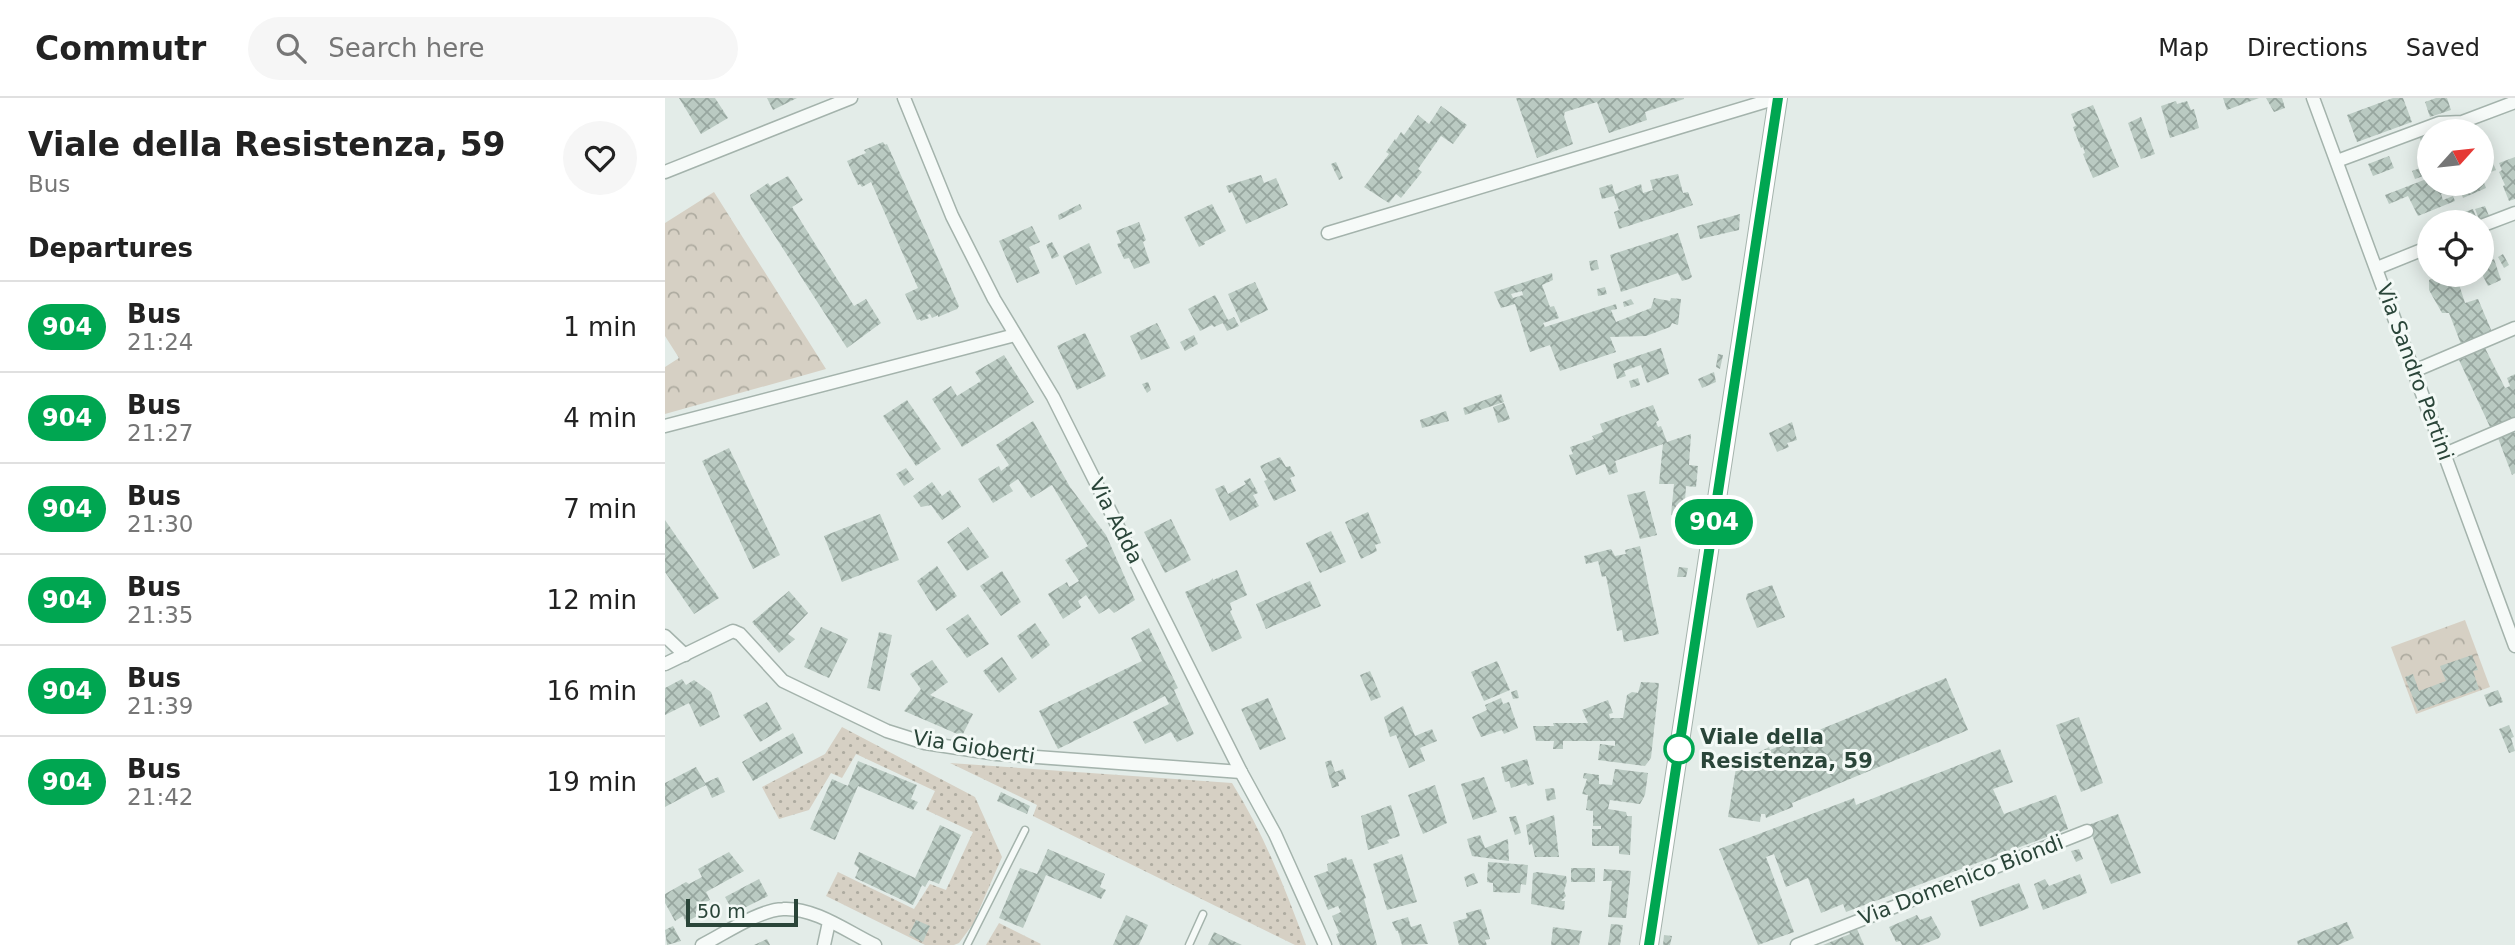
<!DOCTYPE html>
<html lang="en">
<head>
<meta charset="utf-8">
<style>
	body { margin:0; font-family:"DejaVu Sans",sans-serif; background:#f6f6f6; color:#222; height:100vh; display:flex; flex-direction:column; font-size:26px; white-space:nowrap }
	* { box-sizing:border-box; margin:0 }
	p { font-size:23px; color:#767676 }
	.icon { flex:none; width:38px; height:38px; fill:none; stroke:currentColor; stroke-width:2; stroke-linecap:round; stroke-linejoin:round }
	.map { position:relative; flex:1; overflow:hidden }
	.panel { display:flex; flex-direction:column; background:#fff; width:665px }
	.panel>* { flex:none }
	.badge { padding:0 14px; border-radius:23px; font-size:24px; line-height:46px }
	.needle { width:46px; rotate:63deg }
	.buttons { position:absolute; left:1752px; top:21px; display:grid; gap:14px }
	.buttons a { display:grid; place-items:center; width:77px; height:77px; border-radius:50%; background:#fff; box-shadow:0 4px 18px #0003; font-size:35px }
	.scale { position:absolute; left:21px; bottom:18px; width:112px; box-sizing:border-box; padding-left:7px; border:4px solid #2a4539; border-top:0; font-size:19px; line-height:24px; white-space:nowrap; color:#2a4539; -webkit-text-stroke:5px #f3f9f6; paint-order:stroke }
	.map>.badge { position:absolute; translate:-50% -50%; box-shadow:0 0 0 4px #fff }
	h2 { padding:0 28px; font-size:26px; line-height:63px }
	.round { display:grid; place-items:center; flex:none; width:74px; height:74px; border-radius:37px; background:#f6f6f6 }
	.summary { display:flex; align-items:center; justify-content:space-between; height:119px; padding:0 28px }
	h1 { font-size:33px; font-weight:700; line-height:52px }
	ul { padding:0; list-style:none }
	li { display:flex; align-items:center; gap:21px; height:91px; padding:0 28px; border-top:2px solid #e0e0e0 }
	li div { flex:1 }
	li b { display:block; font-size:26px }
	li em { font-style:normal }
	li .badge { min-width:77px; font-weight:700; text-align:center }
	header { display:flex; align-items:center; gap:42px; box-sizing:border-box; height:98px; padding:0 35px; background:#fff; border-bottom:2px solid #e0e0e0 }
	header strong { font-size:33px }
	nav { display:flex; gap:38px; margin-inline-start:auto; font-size:24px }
	.search { width:490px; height:63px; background:#f6f6f6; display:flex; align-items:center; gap:18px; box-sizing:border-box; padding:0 24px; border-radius:38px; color:#767676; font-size:26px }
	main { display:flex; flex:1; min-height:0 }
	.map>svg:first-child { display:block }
</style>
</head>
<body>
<header>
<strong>Commutr</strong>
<div class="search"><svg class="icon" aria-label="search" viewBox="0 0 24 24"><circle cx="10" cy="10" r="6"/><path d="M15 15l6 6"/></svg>Search here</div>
<nav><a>Map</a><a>Directions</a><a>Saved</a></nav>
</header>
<main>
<section class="panel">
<div class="summary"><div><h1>Viale della Resistenza, 59</h1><p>Bus</p></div><a class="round"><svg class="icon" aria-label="heart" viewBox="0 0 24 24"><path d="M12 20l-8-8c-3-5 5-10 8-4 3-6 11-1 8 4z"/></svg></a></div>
<h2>Departures</h2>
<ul>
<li><span class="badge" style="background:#00a651;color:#fff">904</span><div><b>Bus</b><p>21:24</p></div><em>1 min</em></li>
<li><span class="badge" style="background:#00a651;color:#fff">904</span><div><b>Bus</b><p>21:27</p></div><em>4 min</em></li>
<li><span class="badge" style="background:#00a651;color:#fff">904</span><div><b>Bus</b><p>21:30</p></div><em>7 min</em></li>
<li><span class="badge" style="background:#00a651;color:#fff">904</span><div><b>Bus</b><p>21:35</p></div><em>12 min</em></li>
<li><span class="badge" style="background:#00a651;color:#fff">904</span><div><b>Bus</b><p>21:39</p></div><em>16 min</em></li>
<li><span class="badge" style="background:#00a651;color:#fff">904</span><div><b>Bus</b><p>21:42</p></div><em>19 min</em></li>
</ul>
</section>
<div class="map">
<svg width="1850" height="847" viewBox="0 0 1850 847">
	<defs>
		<pattern id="grass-dots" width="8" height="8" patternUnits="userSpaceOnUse" patternTransform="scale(1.75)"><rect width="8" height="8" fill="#d6d0c4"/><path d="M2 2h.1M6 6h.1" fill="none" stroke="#aeaba0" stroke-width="1.8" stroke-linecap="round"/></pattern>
		<pattern id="park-crowns" width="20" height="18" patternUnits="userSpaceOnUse" patternTransform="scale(1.75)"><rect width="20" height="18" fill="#d6d0c4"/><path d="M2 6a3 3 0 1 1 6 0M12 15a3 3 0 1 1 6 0" fill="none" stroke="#aeaba0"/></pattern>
		<pattern id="building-cross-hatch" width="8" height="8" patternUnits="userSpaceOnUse" patternTransform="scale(1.75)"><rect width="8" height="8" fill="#bacac2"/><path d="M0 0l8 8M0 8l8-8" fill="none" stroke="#97a69f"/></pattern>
	</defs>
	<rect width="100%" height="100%" fill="#e3ece8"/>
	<g fill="url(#grass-dots)">
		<polygon points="177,629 310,699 337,759 308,826 294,845 289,847 260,847 161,798 173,774 249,811 265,786 281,792 308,734 261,712 270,693 191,656 177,680 166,675 144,712 114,721 97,689 160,656"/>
		<path d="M 285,665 L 567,685 C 599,736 620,790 641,847 L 630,847 L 368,718 L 372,707 Z"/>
		<polygon points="334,825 376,846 375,847 321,847"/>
	</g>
	<g fill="url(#park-crowns)">
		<polygon points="49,94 161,271 0,316 0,269 14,260 0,238 0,125"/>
		<polygon points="1800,522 1825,589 1751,616 1726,549"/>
	</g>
	<g fill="url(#building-cross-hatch)" fill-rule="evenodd">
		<polygon points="14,0 50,0 63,20 36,36"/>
		<polygon points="102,0 132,0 108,12"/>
		<polygon points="851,0 1019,0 1019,1 980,14 982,22 944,35 932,4 900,14 899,18 908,46 872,60"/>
		<polygon points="1558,0 1594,0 1562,12"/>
		<polygon points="1601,0 1617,0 1620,10 1609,14"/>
		<polygon points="1728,0 1738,0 1747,24 1692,44 1682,17"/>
		<polygon points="1771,0 1782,0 1786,12 1765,19 1760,4"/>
		<polygon points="1511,3 1512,6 1522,3 1526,12 1529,11 1534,30 1505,40 1496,8"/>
		<polygon points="1428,7 1454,69 1428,80 1418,56 1420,55 1418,49 1416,50 1408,29 1411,28 1406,16"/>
		<polygon points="776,8 802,27 788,46 776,38 753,71 757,74 736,100 731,96 724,105 699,89 724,56 721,54 730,41 731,42 736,34 739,37 753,17 764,26"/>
		<polygon points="1476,19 1490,56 1476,61 1463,25"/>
		<polygon points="1775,29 1794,29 1797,33 1764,33 1764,62 1753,36"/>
		<polygon points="1816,38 1831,72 1816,78"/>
		<polygon points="218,44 220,47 222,46 294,208 292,211 273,219 273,217 267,220 265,216 262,217 264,220 256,223 255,221 252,222 240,196 253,190 206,84 197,89 195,86 193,87 182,63 201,55 199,52"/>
		<polygon points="1724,58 1729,70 1708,78 1703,66"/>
		<polygon points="1850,59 1850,101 1844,103 1838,88 1840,87 1834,74 1837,72 1834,65"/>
		<polygon points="671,64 678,80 674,82 666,66"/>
		<polygon points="1758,69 1761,77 1750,81 1747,73"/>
		<polygon points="1013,76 1018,95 1023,94 1028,107 954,131 949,114 954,112 949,98 937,101 934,90 947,86 950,96 976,86 978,95 988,92 985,82"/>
		<polygon points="596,77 599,85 611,80 623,107 581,126 567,94 564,95 561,88"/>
		<polygon points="123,78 138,102 127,109 189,208 201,201 216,225 182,250 86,101 85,97 103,85 105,88"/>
		<polygon points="1817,79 1821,90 1798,100 1794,89 1776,96 1778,102 1788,98 1790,103 1753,118 1743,98 1724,106 1720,97 1764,80 1764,86 1816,86"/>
		<polygon points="415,106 417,111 394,122 393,117"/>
		<polygon points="547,106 561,133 539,144 540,146 534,149 519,119"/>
		<polygon points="1820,108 1824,118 1814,121 1810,111"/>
		<polygon points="1808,111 1813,124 1801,124 1797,115"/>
		<polygon points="1075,116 1074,132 1035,141 1032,128"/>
		<polygon points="474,124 481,142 478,144 485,165 469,171 464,160 459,161 452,146 456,145 451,133"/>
		<polygon points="367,128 375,144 364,149 375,175 352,185 334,143"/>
		<polygon points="1013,135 1027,179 1024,181 1017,183 1013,175 956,194 945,157"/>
		<polygon points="387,144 394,158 387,161 381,147"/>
		<polygon points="424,145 437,175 411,187 398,158"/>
		<polygon points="1838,156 1844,167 1839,170 1833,159"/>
		<polygon points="1829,161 1836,182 1823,188 1816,174 1816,167"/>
		<polygon points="932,162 934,171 926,173 924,163"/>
		<path d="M 887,175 L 888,182 L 877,187 L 885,209 L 889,208 L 894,220 L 878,225 L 880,229 L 951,206 L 952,211 L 946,212 L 951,224 L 986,210 L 989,200 L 1005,203 L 1006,200 L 1016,201 L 1013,227 L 1007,225 L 1005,229 L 981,238 L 945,239 L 951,254 L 895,273 L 885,247 L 865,254 L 850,206 L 836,210 L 829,194 ZM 857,193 L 858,197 L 848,200 L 846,196 Z"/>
		<polygon points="1776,177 1791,177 1800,205 1813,201 1827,234 1796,246 1784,215 1777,215 1764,192 1764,182"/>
		<polygon points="590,184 603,212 576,225 563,196"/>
		<polygon points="940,189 942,196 933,198 932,191"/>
		<polygon points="550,197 563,222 569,219 574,228 562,233 558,225 549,229 547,227 535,233 523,211"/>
		<polygon points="966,201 969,206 959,209 958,204"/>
		<polygon points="492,225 505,250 476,262 465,238"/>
		<polygon points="420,235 441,278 412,292 392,248"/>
		<polygon points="529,237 533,246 520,253 515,244"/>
		<polygon points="996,250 1004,276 982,285 976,267 959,273 961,278 952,281 948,266"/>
		<polygon points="1820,250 1840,290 1845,288 1842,280 1850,276 1850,319 1841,325 1840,323 1825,329 1794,262"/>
		<polygon points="1053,256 1058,257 1055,271 1051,269"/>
		<polygon points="339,257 369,304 297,349 267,301 286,288 292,298 316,283 310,274"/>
		<polygon points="1049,274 1051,284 1037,290 1033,281"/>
		<polygon points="973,280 975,287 966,290 964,283"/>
		<polygon points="483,284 486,292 482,295 477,286"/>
		<polygon points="836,296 839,304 800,317 798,310"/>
		<polygon points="242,302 276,351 251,368 218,318"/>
		<polygon points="839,305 845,321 833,325 828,309"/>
		<polygon points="988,307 994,322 991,324 993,329 996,328 1002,344 1026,336 1024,367 1033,368 1031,389 1021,388 1019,418 1006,417 1009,386 994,386 998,346 950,363 953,374 944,377 940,366 911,377 904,357 908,356 905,349 929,341 927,338 938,334 935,326"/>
		<polygon points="781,313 784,323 757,330 755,322"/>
		<polygon points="368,323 405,389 441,437 470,502 449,515 444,510 434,516 421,497 413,503 416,509 398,521 383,496 402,484 404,489 414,483 400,462 423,448 387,387 366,400 353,381 344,387 348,393 328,405 313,381 334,368 336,373 344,367 331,347"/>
		<polygon points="1127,324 1132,342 1122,345 1124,349 1112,354 1104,335"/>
		<polygon points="1847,334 1850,335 1850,375 1847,377 1833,340"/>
		<polygon points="64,350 115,457 88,471 37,363"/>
		<polygon points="615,359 621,369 625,368 630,378 625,380 631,393 609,403 599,383 602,382 595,368"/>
		<polygon points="241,370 249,381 239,388 231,376"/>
		<polygon points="585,380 593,395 588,397 594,408 565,423 550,391 559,387 563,396 581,386 579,383"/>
		<polygon points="267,384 277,398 285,392 296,409 277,422 266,407 256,409 248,398"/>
		<polygon points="980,393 992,437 975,441 962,397"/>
		<polygon points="703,414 716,445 710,447 712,453 696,461 680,424"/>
		<polygon points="215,416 234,462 177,484 159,438"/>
		<polygon points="506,421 526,462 500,475 479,434"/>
		<polygon points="0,422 54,500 29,516 0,474"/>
		<polygon points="303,429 324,459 302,473 282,444"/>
		<polygon points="1022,430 1024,435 1014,438 1012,432"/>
		<polygon points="666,433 681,464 655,475 641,445"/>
		<polygon points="975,448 994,536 959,544 957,532 952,533 941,478 937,479 933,463 921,466 919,458 946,451 950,458 961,456 960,452"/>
		<polygon points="272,468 292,498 271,513 252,483"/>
		<polygon points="1014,469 1023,470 1021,479 1012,479"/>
		<polygon points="572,472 582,497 565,505 567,512 565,513 577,540 547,554 520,494 544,484 548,480 548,482"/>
		<polygon points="337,473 356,504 336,518 315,488"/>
		<polygon points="645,483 656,508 601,531 591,506"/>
		<polygon points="1107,487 1120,519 1092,530 1081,501 1082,496"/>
		<polygon points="124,493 143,515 123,536 130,541 114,555 87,524"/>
		<polygon points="303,516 324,546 302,560 281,531"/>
		<polygon points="370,525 385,547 367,561 352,538"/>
		<polygon points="156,529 183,541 164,580 139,569"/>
		<polygon points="484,530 513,590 509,592 529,636 512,644 506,634 480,646 468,624 504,606 500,598 393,651 374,613 477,563 466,540"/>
		<polygon points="214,534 227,537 215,593 202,590"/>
		<polygon points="1807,557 1813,572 1808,573 1814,591 1753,613 1740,579 1748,576 1754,593 1781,583 1775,568"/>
		<polygon points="337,559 352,581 334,595 318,573"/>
		<polygon points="267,562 283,584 265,597 308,616 297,638 239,613 256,591 245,576"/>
		<polygon points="832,563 845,592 819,603 806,574"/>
		<polygon points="705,573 716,599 706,603 695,577"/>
		<polygon points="1281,580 1303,632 1127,705 1128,709 1101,720 1100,716 1096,716 1095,724 1063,719 1072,664 1086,666 1091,656 1104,649 1105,652"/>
		<polygon points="17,581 21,587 29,582 46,594 55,619 35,629 24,605 0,617 0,590"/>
		<polygon points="976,584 994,585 986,660 980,668 933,662 935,646 950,648 950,643 898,643 898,651 888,651 889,643 871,643 868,628 889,628 888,625 923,625 917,612 943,602 948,615 944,616 945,620 958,620 962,597 967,594 973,595"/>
		<polygon points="852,592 854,600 848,601 846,594"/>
		<polygon points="1833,592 1838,604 1824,609 1819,597"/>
		<polygon points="603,600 621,641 595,652 576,611"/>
		<polygon points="836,600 838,606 844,604 853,630 839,636 837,632 816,639 807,619 822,612 820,607"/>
		<polygon points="102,604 117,631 95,644 78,617"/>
		<polygon points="738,608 750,638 767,631 772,643 755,650 760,663 744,670 731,637 725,639 719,619"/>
		<polygon points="1414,619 1438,685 1416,694 1391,627"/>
		<polygon points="1844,627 1849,639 1846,640 1850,653 1844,655 1834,631"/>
		<polygon points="128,635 138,655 88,683 77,664"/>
		<polygon points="1335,651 1348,684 1328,691 1339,716 1391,697 1403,731 1181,814 1178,806 1156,815 1143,780 1121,789 1109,756 1101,759 1129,834 1093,847 1054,751 1189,700 1191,707"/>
		<polygon points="862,661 869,686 863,688 861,685 846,690 844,683 840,684 836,669"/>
		<polygon points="666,662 670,674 678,671 681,681 673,684 674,688 667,690 660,664"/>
		<polygon points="193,663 252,687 246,701 253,704 248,712 193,688 170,742 145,731 167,681 183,688"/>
		<polygon points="31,669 40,685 53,679 60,694 47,700 41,687 0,709 0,685"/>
		<polygon points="950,671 983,675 980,697 975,706 945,702 943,711 961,714 962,718 967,718 965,757 954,756 954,748 927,748 927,731 936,731 936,728 928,728 928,713 921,712 923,697 917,696 922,681 918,680 919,675 934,677 934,686 947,687"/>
		<polygon points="819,679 832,714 808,722 796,686"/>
		<polygon points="770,687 782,725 758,736 743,697"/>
		<polygon points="889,690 891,701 882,703 880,691"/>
		<polygon points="336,694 365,708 362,716 332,703"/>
		<polygon points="726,707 735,738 722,742 724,745 703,752 696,718"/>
		<polygon points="1453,716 1476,775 1446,786 1423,727"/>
		<polygon points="889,717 894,759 870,759 867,746 864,747 861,727"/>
		<polygon points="851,718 856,735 850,737 844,719"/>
		<polygon points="275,727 296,737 274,786 264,782 260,789 257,787 248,807 190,780 194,770 189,766 194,754 250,780"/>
		<polygon points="815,737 820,750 843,741 844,763 807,758 802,741"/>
		<polygon points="383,751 440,776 435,789 441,792 436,801 381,777 358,830 334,820 355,770 372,776"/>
		<polygon points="1414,751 1418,761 1411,764 1406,753"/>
		<polygon points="64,754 79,773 41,794 45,802 33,809 36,816 21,824 18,818 10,823 0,805 0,796 21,784 24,786 37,779 33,771"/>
		<polygon points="737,756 752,804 722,812 708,766"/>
		<polygon points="681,759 682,762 687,761 701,800 699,801 712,847 675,847 671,836 674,835 667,818 676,814 673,808 663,812 649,778 663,773 662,766"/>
		<polygon points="823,764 863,767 861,787 856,786 855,795 828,794 828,785 822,784"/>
		<rect x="906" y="770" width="24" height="14"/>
		<polygon points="939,771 966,773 961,820 943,819 947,783 938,783"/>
		<polygon points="872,774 901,778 902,783 899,793 901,798 896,803 900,803 899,812 866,806 868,775"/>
		<polygon points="809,775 813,785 802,789 799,779"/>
		<polygon points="1415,776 1422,795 1378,812 1369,786 1380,781 1384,788"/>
		<polygon points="94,781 103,798 69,815 60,799"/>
		<polygon points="1354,785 1364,810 1315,829 1306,803"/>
		<polygon points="816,811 825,841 820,842 822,847 794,847 788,824 802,820 801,815"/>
		<polygon points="461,817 483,827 474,847 448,847"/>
		<polygon points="1252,817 1255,822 1266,818 1276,836 1274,840 1257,847 1237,847 1235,843 1231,844 1224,829"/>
		<polygon points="743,819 746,829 756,826 763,846 737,847 733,833 731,833 727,824"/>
		<polygon points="251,822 265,828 258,844 244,837"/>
		<polygon points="1682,824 1689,840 1673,847 1633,847 1632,843"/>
		<polygon points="946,826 958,827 955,847 943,847"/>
		<polygon points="8,828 16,843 2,847 0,832"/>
		<polygon points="888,829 917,833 914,847 886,847"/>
		<polygon points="1192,831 1199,847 1158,847 1185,836 1184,834"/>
		<polygon points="549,834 577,847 543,847"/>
		<polygon points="999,837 1007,838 1005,847 998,847"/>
		<polygon points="102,841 105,847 89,847"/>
	</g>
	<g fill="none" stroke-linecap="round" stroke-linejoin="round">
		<g stroke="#a4b3ac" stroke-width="9">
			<g id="lane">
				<polyline points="302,847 360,732"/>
				<polyline points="524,847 538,816"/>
			</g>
		</g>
		<g stroke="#a4b3ac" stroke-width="15">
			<g id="street">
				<polyline points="239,0 287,118 329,201 388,299 576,674 610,736 660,847"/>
				<polyline points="1648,0 1850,548"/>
				<polyline points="1672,63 1774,25 1797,24 1850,4"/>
				<polyline points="0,74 186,0"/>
				<polyline points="1816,128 1850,115"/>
				<polyline points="663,135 1112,0"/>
				<polyline points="1712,170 1764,149"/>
				<polyline points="1749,273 1850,230"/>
				<polyline points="0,328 350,237"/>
				<polyline points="1780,356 1850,326"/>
				<polyline points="0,538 20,557"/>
				<polyline points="0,566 68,533 75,536 118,583 222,633 260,645 332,656 576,674"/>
				<path d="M 37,847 C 59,836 94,812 118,811 C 149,809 183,834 210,847"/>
				<polyline points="159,847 164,824"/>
				<polyline points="1132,847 1422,733"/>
			</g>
		</g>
		<g stroke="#a4b3ac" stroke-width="20">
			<polyline id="secondary" points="984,847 1113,0"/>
		</g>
		<use href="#lane" stroke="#f6faf8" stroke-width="6"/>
		<use href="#street" stroke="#f6faf8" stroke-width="12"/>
		<use href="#secondary" stroke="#fff" stroke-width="18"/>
	</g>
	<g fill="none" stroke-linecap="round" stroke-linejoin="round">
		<g stroke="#fff" stroke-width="16">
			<polyline id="line" points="984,847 1113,0"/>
		</g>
		<use href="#line" stroke="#00a651" stroke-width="10"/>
	</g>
	<circle fill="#fff" stroke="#00a651" stroke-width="3.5" cx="1014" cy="651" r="14"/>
	<g text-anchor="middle" stroke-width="6" stroke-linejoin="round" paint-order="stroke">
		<g font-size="21" fill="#2a4539" stroke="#f3f9f6">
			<text transform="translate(1750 274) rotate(70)" y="7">Via Sandro Pertini</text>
			<text transform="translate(451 423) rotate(63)" y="7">Via Adda</text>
			<text transform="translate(309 649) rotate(9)" y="7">Via Gioberti</text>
			<text transform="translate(1296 782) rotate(-21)" y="7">Via Domenico Biondi</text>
		</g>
		<g font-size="21" font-weight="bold" fill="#2a4539" stroke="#f3f9f6" text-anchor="start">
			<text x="1035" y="646">Viale della<tspan x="1035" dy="24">Resistenza, 59</tspan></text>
		</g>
	</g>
</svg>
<div class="buttons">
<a><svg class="needle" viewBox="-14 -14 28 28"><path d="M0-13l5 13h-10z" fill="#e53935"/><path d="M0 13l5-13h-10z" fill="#767676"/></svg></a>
<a><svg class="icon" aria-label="locate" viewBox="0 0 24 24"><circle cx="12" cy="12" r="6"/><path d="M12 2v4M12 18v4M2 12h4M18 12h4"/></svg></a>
</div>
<div class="scale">50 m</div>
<b class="badge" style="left:1049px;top:424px;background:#00a651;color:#fff">904</b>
</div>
</main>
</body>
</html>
